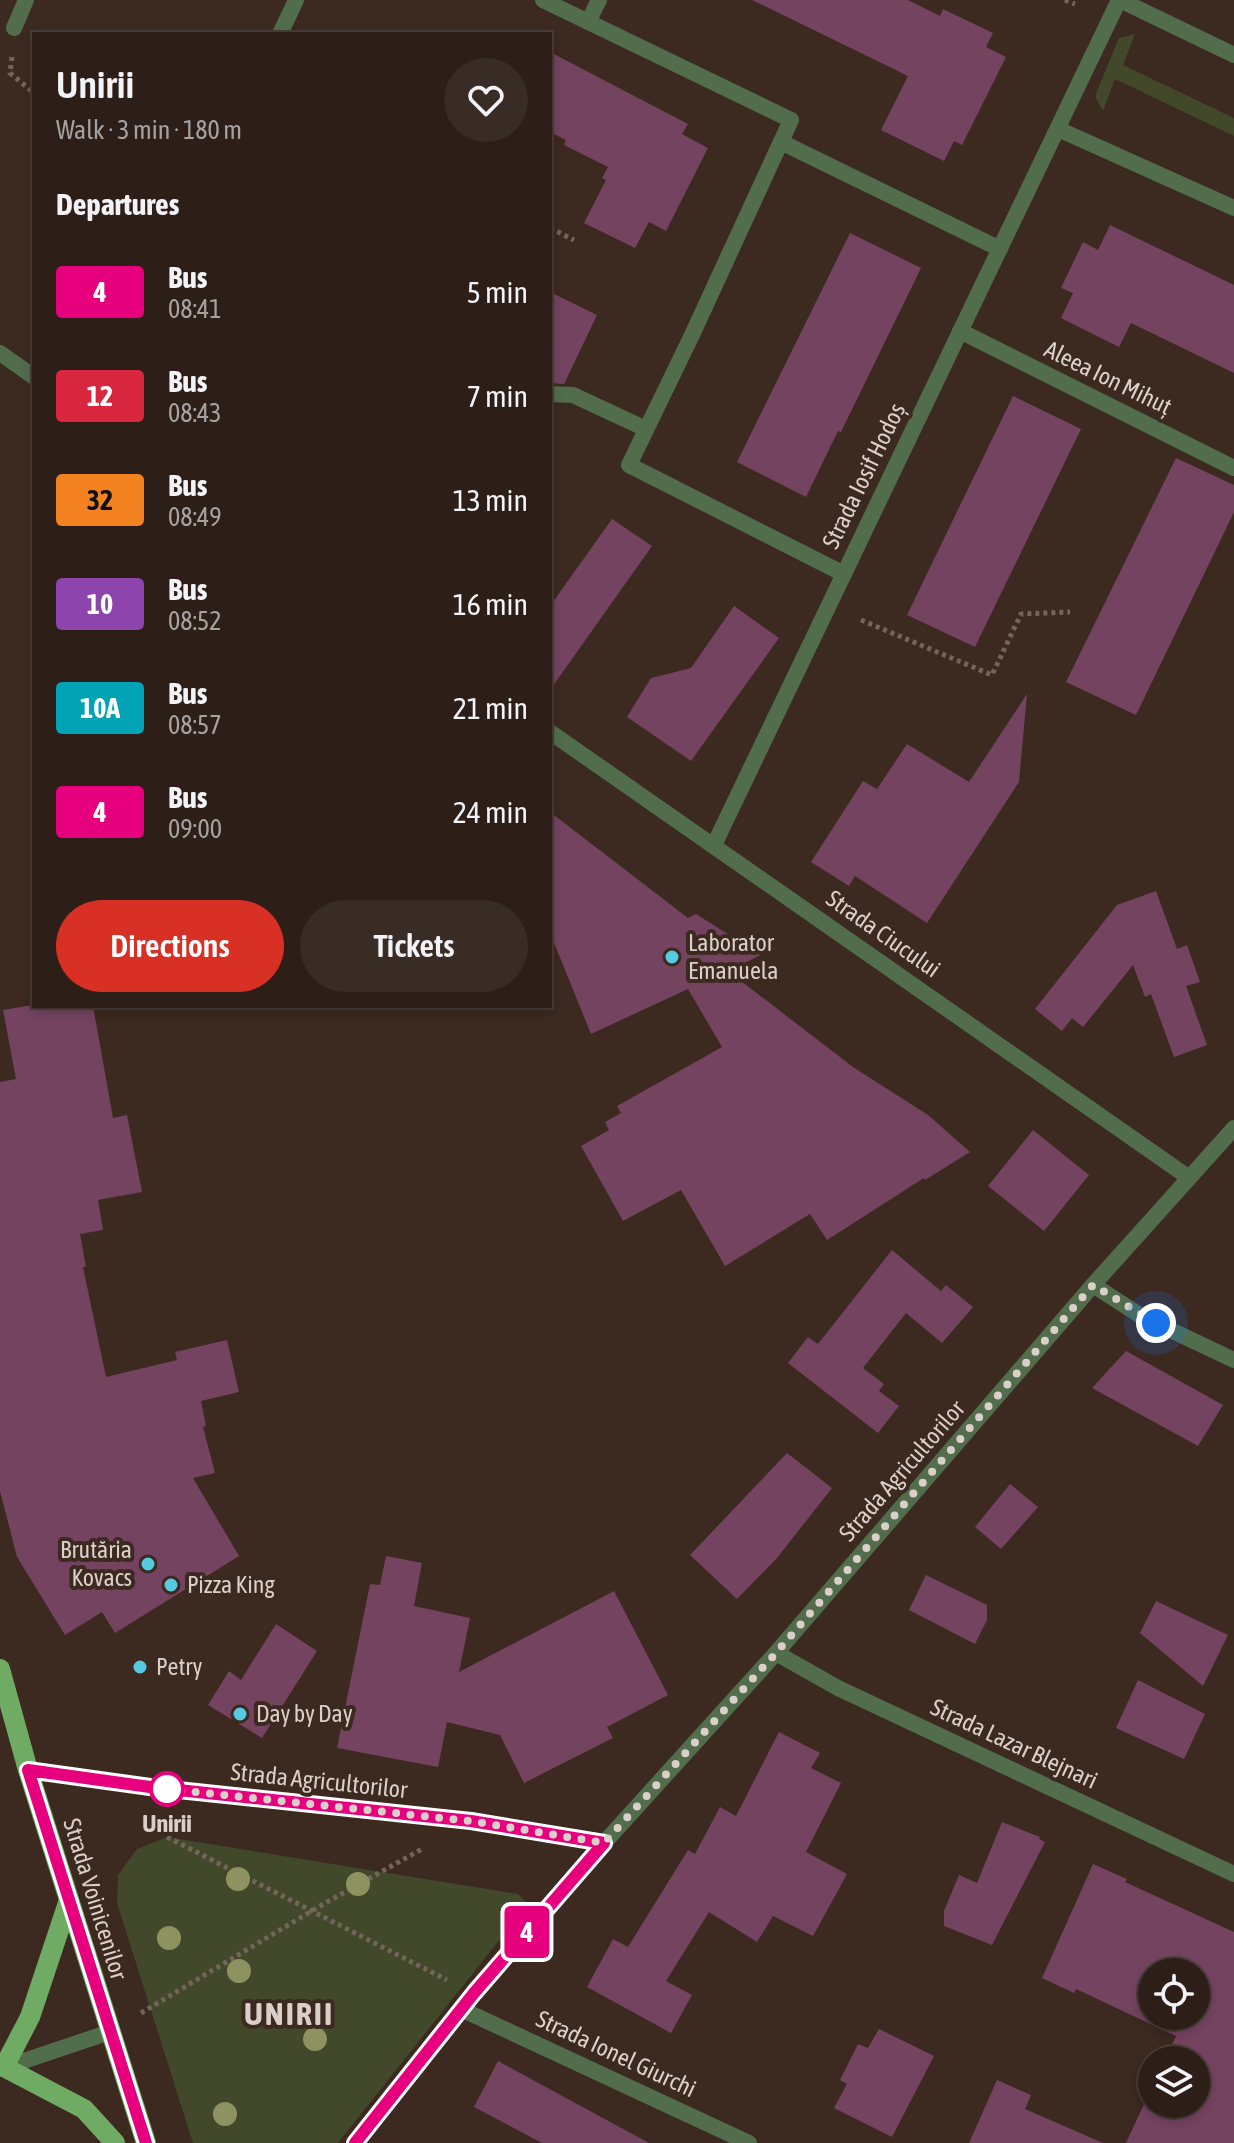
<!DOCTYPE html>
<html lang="en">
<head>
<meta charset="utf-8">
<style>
	body { margin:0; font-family:"Asap Condensed",sans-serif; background:#392c25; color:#f1f3f6; height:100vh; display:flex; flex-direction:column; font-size:30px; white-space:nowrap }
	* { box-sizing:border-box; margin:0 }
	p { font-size:26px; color:#a7a2a2 }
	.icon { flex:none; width:44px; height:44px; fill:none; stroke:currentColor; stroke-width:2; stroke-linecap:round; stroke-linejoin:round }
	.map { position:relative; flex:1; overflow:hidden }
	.sheet { position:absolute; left:32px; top:32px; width:520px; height:976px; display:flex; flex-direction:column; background:#2d1f18; border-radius:0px; box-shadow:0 4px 12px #0003,0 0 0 2px #483d37 }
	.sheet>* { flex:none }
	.badge { padding:0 16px; border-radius:6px; font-size:28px; line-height:52px }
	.buttons { position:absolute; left:1138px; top:1958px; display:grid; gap:16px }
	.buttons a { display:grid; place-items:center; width:72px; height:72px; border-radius:50%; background:#2d1f18; box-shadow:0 4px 12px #0003,0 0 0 2px #483d37; font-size:40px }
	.you { position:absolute; width:40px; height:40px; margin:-20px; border:6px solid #fff; border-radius:50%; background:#1a73e8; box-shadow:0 0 0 12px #1a73e833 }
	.map>.badge { position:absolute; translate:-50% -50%; box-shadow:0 0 0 4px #fff }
	h2 { padding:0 24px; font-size:30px; line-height:72px }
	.round { display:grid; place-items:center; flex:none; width:84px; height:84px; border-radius:42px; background:#392c25 }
	.summary { display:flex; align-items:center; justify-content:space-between; height:136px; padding:0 24px }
	h1 { font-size:38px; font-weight:600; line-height:60px }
	.button { display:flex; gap:16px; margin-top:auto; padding:16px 24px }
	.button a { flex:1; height:92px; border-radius:48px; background:#d93025; color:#fff; font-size:32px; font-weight:600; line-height:92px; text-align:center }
	.button a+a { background:#392c25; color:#f1f3f6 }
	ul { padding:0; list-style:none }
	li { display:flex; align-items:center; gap:24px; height:104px; padding:0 24px }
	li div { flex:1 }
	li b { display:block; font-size:30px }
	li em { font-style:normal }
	li .badge { min-width:88px; font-weight:700; text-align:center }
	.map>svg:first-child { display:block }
</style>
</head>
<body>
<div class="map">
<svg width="1234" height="2143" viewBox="0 0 1234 2143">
	<rect width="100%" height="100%" fill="#3c2920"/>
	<g fill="#41492a">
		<polygon points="1135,34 1123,65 1234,118 1234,136 1115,79 1103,111 1095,96 1119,38"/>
		<polygon points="167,1837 518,1894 525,1901 524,1909 338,2143 193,2143 117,1903 118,1875 137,1849"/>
	</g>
	<g fill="#744360" fill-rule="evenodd">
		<polygon points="752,0 908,0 940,16 943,9 993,33 986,47 1006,57 962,145 954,141 944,161 881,130 908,76"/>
		<polygon points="550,52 688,124 682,134 708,148 666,231 649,222 635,248 584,223 606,180 602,178 608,167 564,145 566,140 550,132"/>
		<polygon points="1110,225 1234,285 1234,373 1131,323 1119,347 1061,318 1073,293 1061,288 1083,242 1098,250"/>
		<polygon points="850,233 921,268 841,432 838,431 806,497 737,462"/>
		<polygon points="550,292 597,315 564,384 550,383"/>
		<polygon points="1013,396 1081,429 975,647 907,615"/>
		<polygon points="1176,458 1234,485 1234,512 1136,715 1066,682"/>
		<polygon points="612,519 652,546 550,690 550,606"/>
		<polygon points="734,606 779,638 691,761 627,717 651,678 691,668"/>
		<polygon points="1027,694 1019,782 927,923 855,876 849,886 811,862 863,781 877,789 907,744 969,782"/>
		<polygon points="550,812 688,918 696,914 761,955 728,971 853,1067 928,1115 970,1152 925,1180 924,1178 827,1240 810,1214 725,1266 681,1190 623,1221 581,1146 609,1130 605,1122 621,1113 617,1106 722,1047 688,989 591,1034 550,933"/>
		<polygon points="1156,891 1177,949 1187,945 1200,982 1186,986 1207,1045 1174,1057 1151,994 1145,997 1133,965 1083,1027 1072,1018 1062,1031 1035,1009 1117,905"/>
		<polygon points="26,1006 93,1006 113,1118 127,1115 142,1192 98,1200 103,1230 80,1234 86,1267 83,1267 106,1377 177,1360 175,1352 227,1340 239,1392 201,1401 206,1426 203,1427 215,1473 193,1478 239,1556 115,1633 102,1612 65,1635 17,1557 0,1491 0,1082 16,1079 3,1010"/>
		<polygon points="1033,1130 1089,1175 1044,1231 988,1186"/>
		<polygon points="892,1250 941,1291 946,1285 973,1307 942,1343 906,1313 863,1368 884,1384 879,1391 899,1406 878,1433 788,1363 808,1337 818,1344"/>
		<polygon points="1126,1351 1223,1405 1198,1446 1092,1388"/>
		<polygon points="787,1453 832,1488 777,1558 737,1599 690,1555"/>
		<polygon points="1010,1484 1038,1507 1001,1549 975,1527"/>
		<polygon points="386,1556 422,1563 414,1606 470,1618 459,1672 614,1591 668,1695 607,1727 613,1738 524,1783 500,1735 447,1722 438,1767 337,1748 370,1584 380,1585"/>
		<polygon points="926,1575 987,1605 987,1620 975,1644 909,1610"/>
		<polygon points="1156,1601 1228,1635 1203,1686 1140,1633"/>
		<polygon points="276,1624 317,1651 262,1738 208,1705 229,1671 241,1680"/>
		<polygon points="1138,1680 1205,1714 1184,1759 1116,1728"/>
		<polygon points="779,1732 820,1753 811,1768 841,1783 806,1852 847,1874 813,1936 773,1916 757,1942 709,1912 666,1981 692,1995 671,2033 587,1987 613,1939 628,1947 688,1850 695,1854 720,1807 736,1816"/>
		<polygon points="1002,1822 1040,1837 1039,1839 1045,1842 992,1945 944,1926 944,1911 959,1875 977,1883"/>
		<path d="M 1093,1864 L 1127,1879 L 1125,1882 L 1234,1932 L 1234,2143 L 1126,2143 L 1152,2087 L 1152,2104 L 1196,2104 L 1196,2060 L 1165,2060 L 1176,2036 L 1076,1989 L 1074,1993 L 1042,1978 ZM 1152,1972 L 1196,1972 L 1196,2016 L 1152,2016 Z"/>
		<polygon points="879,2029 934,2056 892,2137 834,2108 847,2084 840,2080 858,2044 868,2048"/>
		<polygon points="498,2061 649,2143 542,2143 474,2107"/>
		<polygon points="997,2080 1031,2095 1025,2109 1103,2143 969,2143"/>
	</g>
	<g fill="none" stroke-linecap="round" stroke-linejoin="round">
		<g stroke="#74645c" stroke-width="5" stroke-dasharray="4 4" stroke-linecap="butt">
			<polyline points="1065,0 1075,4"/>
			<polyline points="12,57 10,73 34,93"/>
			<polyline points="550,228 574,240"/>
			<polyline points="861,620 992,675 1021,614 1070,612"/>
			<polyline points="167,1837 447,1980"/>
			<polyline points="141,2013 320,1906 422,1849"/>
		</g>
		<g stroke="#516d4b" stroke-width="16">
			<polyline points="543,0 791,120 692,335 629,465 844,574"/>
			<polyline points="588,22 599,0"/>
			<polyline points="280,34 296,0"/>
			<polyline points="781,142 1000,249"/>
			<polyline points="550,394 573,395 646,429"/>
		</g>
		<g stroke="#516d4b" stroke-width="16">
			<polyline points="1120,0 1234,55"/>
			<polyline points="14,28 26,0"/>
			<polyline points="1058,129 1234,208"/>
			<polyline points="960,331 1234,468"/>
			<polyline points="714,845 1119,0"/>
			<polyline points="1093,1285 1141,1316 1234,1360"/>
			<polyline points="776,1653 838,1688 1234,1874"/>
			<polyline points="461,2009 749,2143"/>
			<polyline points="0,2069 110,2032"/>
		</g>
		<g stroke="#516d4b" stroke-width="16">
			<polyline points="0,353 34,377"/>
			<polyline points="550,732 1188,1177"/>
			<polyline points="28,1770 150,1787 471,1821 604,1843"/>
			<polyline points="355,2143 474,1993 604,1843 776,1653 1093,1285 1234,1128"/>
		</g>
		<g stroke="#70ab64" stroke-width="20">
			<polyline points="0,1669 28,1770 146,2143"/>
			<polyline points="69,1900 30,2017 4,2067 84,2109 115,2143"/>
		</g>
	</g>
	<g fill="#8d9260">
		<circle cx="238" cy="1879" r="12"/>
		<circle cx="358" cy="1884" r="12"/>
		<circle cx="169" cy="1938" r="12"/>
		<circle cx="239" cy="1971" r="12"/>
		<circle cx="315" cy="2039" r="12"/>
		<circle cx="225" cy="2114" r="12"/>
	</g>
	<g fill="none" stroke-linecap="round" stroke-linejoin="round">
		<g stroke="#fff" stroke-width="18">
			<polyline id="line" points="146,2143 28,1770 150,1787 471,1821 604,1843 474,1993 355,2143"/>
		</g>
		<use href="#line" stroke="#e6007e" stroke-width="12"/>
		<polyline stroke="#dbcfc9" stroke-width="8" stroke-dasharray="0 14.4" points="167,1789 471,1821 604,1843 776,1653 1093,1285 1156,1323"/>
	</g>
	<g fill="#55cae0" stroke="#3c2920" stroke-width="3">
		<circle cx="672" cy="957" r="8"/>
		<circle cx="148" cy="1564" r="8"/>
		<circle cx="171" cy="1585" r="8"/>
		<circle cx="140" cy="1667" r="8"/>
		<circle cx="240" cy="1714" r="8"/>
	</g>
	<circle fill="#fff" stroke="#e6007e" stroke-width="4" cx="167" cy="1789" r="16"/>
	<g text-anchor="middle" stroke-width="8" stroke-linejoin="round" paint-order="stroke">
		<g font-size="24" fill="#dbcfc9" stroke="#3c2920">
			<text transform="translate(1108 378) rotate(26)" y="8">Aleea Ion Mihuț</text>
			<text transform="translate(864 476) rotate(-64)" y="8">Strada Iosif Hodoș</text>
			<text transform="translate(883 934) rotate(35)" y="8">Strada Ciucului</text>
			<text transform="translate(902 1471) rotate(-49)" y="8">Strada Agricultorilor</text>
			<text transform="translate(1014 1744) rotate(25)" y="8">Strada Lazar Blejnari</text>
			<text transform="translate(319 1781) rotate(6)" y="8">Strada Agricultorilor</text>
			<text transform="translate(95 1899) rotate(73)" y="8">Strada Voinicenilor</text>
			<text transform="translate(616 2054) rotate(25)" y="8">Strada Ionel Giurchi</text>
		</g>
		<g font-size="24" fill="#dbcfc9" stroke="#3c2920" text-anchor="start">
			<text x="688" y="951">Laborator<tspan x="688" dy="28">Emanuela</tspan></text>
			<text x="132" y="1558" text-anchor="end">Brutăria<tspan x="132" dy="28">Kovacs</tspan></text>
			<text x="187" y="1593">Pizza King</text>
			<text x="156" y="1675">Petry</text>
			<text x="256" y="1722">Day by Day</text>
		</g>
		<g font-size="24" font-weight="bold" fill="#dbcfc9" stroke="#3c2920">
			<text x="167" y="1832">Unirii</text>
		</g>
		<g font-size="32" font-weight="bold" letter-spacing="2" fill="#dbcfc9" stroke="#3c2920">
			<text x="289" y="2025">UNIRII</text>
		</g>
	</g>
</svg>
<div class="buttons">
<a><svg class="icon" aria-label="locate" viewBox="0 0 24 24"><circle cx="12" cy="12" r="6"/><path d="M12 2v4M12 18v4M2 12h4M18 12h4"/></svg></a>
<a><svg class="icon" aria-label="layers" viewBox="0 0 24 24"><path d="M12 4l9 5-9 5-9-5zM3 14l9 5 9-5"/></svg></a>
</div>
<div class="you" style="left:1156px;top:1323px"></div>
<b class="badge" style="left:527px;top:1932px;background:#e6007e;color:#fff">4</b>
<section class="sheet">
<div class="summary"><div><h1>Unirii</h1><p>Walk · 3 min · 180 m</p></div><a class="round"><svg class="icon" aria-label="heart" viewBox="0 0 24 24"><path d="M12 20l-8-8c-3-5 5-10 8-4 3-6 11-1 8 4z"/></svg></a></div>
<h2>Departures</h2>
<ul>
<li><span class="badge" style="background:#e6007e;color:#fff">4</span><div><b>Bus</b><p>08:41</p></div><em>5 min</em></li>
<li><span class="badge" style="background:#d7263d;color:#fff">12</span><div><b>Bus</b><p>08:43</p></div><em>7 min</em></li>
<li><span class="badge" style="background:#f58220;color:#111">32</span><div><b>Bus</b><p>08:49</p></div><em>13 min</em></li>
<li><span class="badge" style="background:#8e44ad;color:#fff">10</span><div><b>Bus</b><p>08:52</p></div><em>16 min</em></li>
<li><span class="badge" style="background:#00a3b4;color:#fff">10A</span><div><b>Bus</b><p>08:57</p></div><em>21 min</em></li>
<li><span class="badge" style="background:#e6007e;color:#fff">4</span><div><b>Bus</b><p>09:00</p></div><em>24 min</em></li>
</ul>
<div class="button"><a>Directions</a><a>Tickets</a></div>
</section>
</div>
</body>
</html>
